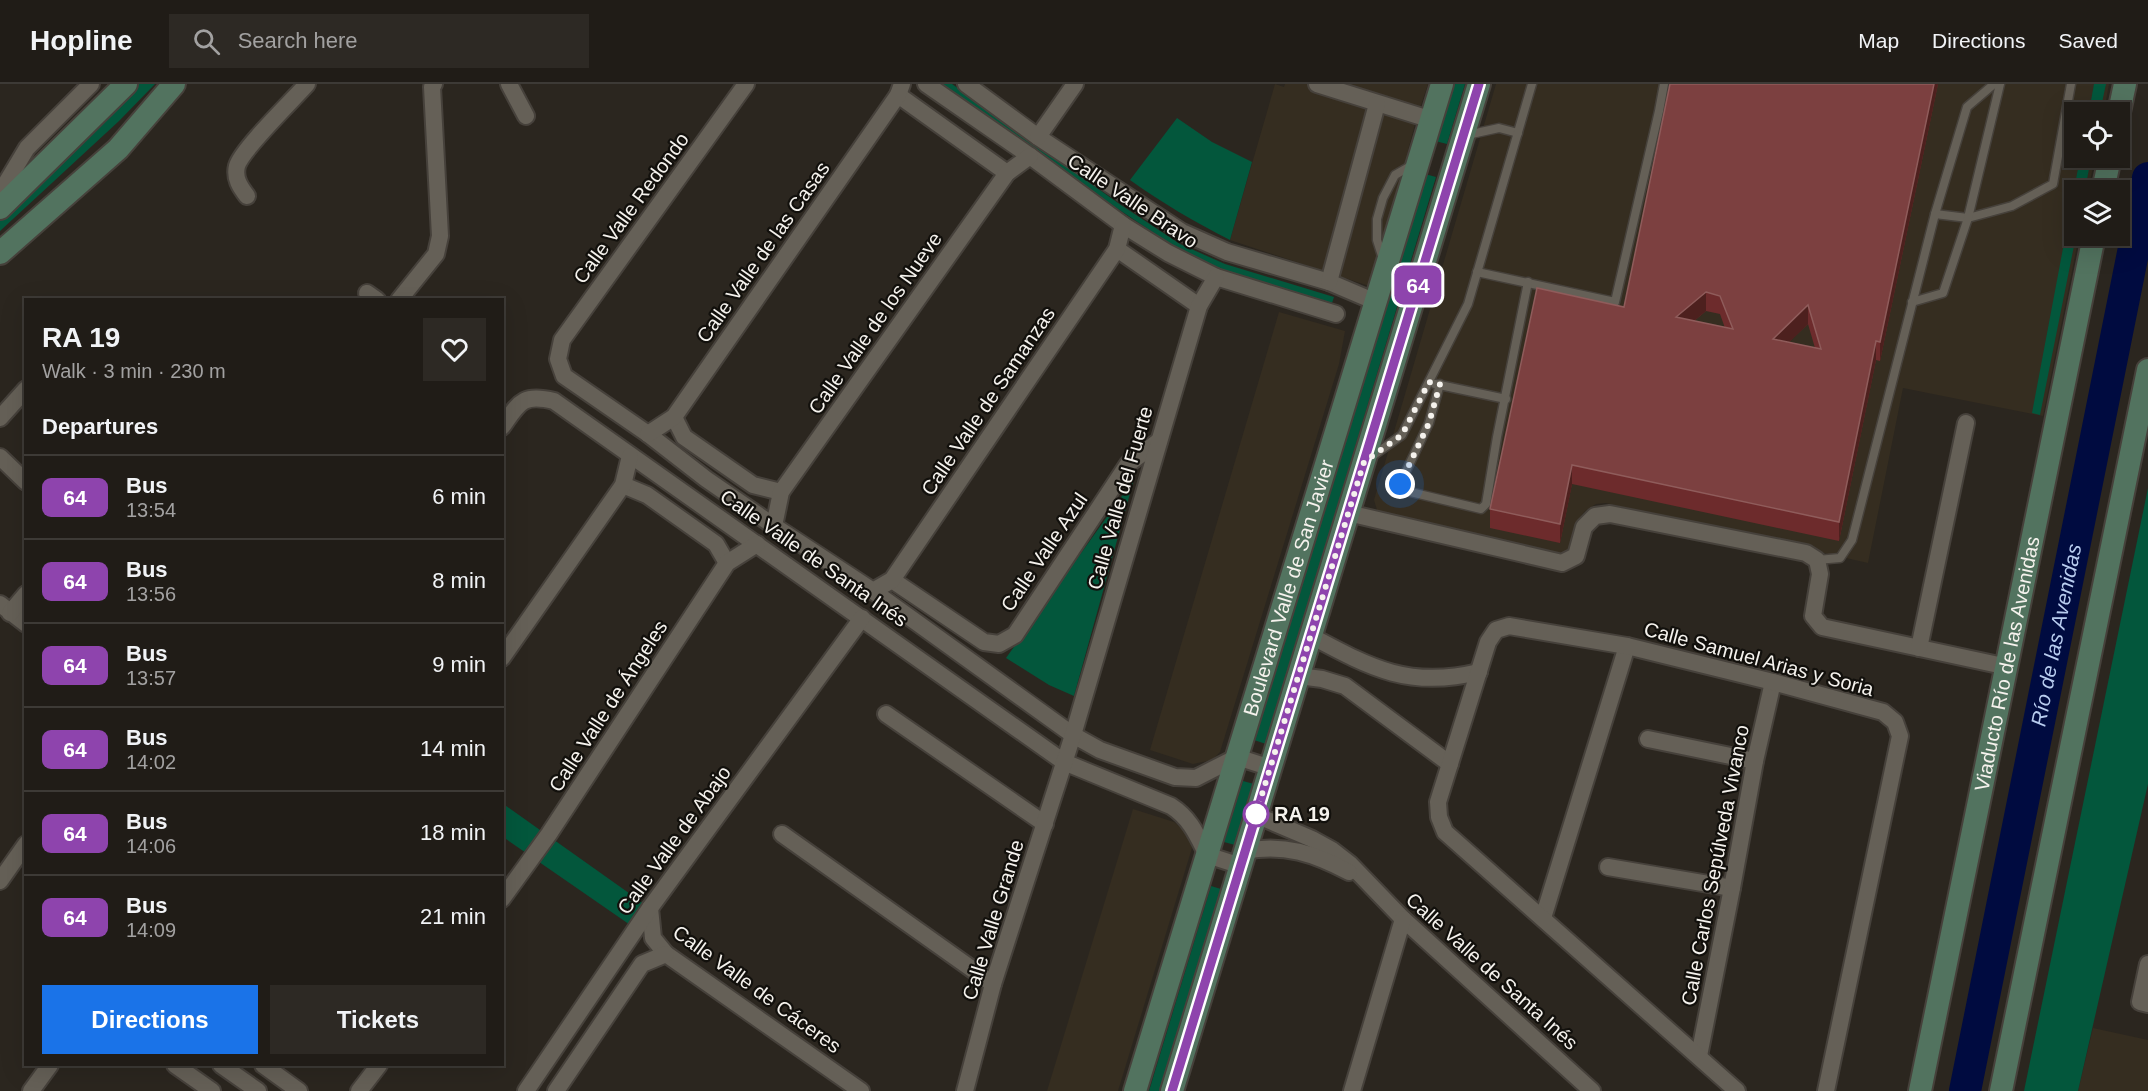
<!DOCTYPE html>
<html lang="en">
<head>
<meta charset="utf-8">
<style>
	body { margin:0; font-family:Helvetica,sans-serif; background:#2d2924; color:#f1f3f6; height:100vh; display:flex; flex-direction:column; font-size:22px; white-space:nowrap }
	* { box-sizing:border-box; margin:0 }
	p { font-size:20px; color:#a2a1a1 }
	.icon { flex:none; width:33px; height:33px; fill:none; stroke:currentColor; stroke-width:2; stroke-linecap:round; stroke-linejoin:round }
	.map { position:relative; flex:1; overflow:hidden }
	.drawer { position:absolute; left:24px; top:214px; width:480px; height:768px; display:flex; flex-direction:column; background:#201c17; border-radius:0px; box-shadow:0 6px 24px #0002,0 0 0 2px #3d3a36 }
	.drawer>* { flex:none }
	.badge { padding:0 12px; border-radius:9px; font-size:21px; line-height:39px }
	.buttons { position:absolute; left:2064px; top:18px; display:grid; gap:12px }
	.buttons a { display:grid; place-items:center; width:66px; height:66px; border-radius:0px; background:#201c17; box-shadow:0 6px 24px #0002,0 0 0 2px #3d3a36; font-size:30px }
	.you { position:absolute; width:30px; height:30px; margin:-15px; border:4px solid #fff; border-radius:50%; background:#1a73e8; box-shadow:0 0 0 9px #1a73e833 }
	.map>.badge { position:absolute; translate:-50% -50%; box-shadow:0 0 0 3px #fff }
	h2 { padding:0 18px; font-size:22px; line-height:54px }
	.round { display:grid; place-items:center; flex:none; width:63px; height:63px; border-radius:0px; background:#2d2924 }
	.head { display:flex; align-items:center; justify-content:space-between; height:102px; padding:0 18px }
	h1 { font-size:28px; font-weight:700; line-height:45px }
	.cta { display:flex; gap:12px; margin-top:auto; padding:12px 18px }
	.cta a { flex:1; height:69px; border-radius:0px; background:#1a73e8; color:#fff; font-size:24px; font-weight:700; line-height:69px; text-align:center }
	.cta a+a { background:#2d2924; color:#f1f3f6 }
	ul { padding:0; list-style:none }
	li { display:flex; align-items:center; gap:18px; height:84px; padding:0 18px; border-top:2px solid #3d3a36 }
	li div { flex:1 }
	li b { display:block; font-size:22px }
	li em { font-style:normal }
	li .badge { min-width:66px; font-weight:700; text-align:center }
	header { display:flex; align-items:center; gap:36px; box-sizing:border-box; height:84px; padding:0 30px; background:#201c17; border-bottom:2px solid #3d3a36 }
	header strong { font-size:28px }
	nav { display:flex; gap:33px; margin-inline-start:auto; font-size:21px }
	.search { width:420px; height:54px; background:#2d2924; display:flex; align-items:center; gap:15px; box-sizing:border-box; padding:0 21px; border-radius:0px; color:#a2a1a1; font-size:22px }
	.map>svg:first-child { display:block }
</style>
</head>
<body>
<header>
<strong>Hopline</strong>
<div class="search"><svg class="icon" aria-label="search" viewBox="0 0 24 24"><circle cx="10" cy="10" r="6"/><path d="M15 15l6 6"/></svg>Search here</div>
<nav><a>Map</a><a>Directions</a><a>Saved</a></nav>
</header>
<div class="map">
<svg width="2148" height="1007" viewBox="0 0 2148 1007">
	<rect width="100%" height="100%" fill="#2b261f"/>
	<g fill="#352d20">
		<polygon points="1275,0 1284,3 1285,0 1428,0 1416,36 1372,203 1230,156"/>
		<polygon points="1496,0 2109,0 2104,28 2074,28 2074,74 2095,74 2088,106 2074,106 2074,152 2079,152 2043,332 1903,304 1868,479 1606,419 1596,420 1585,427 1576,438 1568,472 1378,429 1374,416"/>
		<polygon points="1279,228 1345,247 1339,280 1220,668 1212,676 1193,680 1150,666"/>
		<polygon points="1133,725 1174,738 1189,750 1192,764 1118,1007 1047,1007"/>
		<polygon points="2093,944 2148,956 2148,1007 2078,1007"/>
	</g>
	<g fill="#03573c">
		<polygon points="137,0 155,0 119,37 0,147 0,129 111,28"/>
		<polygon points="942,0 952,0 1118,119 1180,160 1225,180 1334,213 1332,219 1223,186 1178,165 1115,123"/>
		<polygon points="1453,0 1465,0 1447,60 1435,57"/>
		<polygon points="2094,0 2106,0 2100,28 2089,28"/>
		<path d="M 1177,34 L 1212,58 L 1252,78 L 1230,156 C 1195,138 1162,119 1130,96 Z"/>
		<polygon points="2080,74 2091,74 2085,106 2074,106 2076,152 2040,331 2032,329"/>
		<polygon points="1425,90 1436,93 1266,660 1254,656"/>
		<polygon points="1134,395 1074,612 1049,601 1006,574"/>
		<polygon points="2148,404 2148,700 2078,1007 2024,1007"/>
		<polygon points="1243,697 1254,700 1235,761 1224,758"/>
		<polygon points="502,719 650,824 636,845 503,753"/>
		<polygon points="1211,802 1221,805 1160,1007 1149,1007"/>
	</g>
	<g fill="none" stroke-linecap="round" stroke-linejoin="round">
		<path stroke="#000b40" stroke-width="32" id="s1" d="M 1965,1007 L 2148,94"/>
		<g stroke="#46413b" stroke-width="11">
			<g id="lane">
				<polyline points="1467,51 1499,44 1518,49"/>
				<polyline points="1935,130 1968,134 2012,122 2053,100 2071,0"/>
				<polyline points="1383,175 1377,156 1377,135 1383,114 1395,91 1414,80"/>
				<polyline points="1477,188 1615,218 1659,27 1664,0"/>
				<polyline points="1912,218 1943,209 1968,134 2000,0"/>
				<polyline points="1435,300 1506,315"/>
				<polyline points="1440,300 1429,339 1400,400 1402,406 1481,425 1486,420 1497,353 1528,198"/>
				<polyline points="1371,373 1402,351 1468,220 1532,0"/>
				<polyline points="1817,476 1840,474 1852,456 1935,130 1967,23 1994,0"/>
			</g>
		</g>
		<g stroke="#46413b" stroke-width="20">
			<g id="street">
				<polyline points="509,0 526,32"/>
				<polyline points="746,0 562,256 558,275 564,292 648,350 706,395 774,442 873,507 1073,651 1100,666 1175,693 1196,694 1237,673 1271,684"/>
				<polyline points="926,0 1030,72 1123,141 1168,169 1216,193 1336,230"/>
				<polyline points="966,0 1038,53 1182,148 1227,168 1329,198 1376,218"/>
				<polyline points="1317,0 1432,36"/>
				<polyline points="898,11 1007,89"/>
				<polyline points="1038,53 1075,0"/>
				<polyline points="0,109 27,64 91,0"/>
				<path d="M 247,112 C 240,103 234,94 237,82 C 242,65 293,16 307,0"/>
				<polyline points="1117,165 1199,222"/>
				<polyline points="1329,198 1377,20"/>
				<polyline points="367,209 377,216"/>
				<polyline points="399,216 436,170 440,152 432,3 434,0"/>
				<polyline points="674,333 684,353 753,401 781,408"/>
				<polyline points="0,334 26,305"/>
				<path d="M 502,343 C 519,319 522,309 554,317 L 1064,678 L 1171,722 C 1190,734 1197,751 1207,771 L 1241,782"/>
				<polyline points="648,350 674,333 898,11 902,0"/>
				<polyline points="0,373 26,398"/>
				<polyline points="623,401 647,411 716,460 727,479"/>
				<polyline points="1348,429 1562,479 1576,472 1584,443 1595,432 1610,430 1806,469 1817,476 1820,490 1813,532 1822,543 2008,583"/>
				<polyline points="774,442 781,408 1007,89 1030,72"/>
				<polyline points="892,496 984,558 999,560 1015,551 1128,380 1159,357"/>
				<polyline points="873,507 892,496 1117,165 1123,141"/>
				<polyline points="0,520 26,540"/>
				<polyline points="10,529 26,510"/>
				<path d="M 1311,552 C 1371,584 1409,605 1479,588"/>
				<polyline points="1919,564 1966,339"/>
				<polyline points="502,574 623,401 630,372"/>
				<polyline points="1299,592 1322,595 1345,602 1450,680"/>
				<polyline points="886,630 1045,740"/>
				<polyline points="1648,655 1755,677"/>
				<polyline points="1256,731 1312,755 1332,766 1350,780 1403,835 1592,1007"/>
				<polyline points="782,750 993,900"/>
				<path d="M 1245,767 C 1284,759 1315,770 1349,788"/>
				<polyline points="1608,783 1732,804"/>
				<polyline points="0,797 26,760"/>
				<polyline points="502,815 549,750 727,479 757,460"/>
				<polyline points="650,824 653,854 666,870 861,1007"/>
				<polyline points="1543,834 1627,562"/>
				<polyline points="2148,880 2140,918 2148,920"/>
				<polyline points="1699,972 1732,804 1755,677 1773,598"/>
				<polyline points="175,981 212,1007"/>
				<polyline points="221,981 258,1007"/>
				<polyline points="263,981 299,1007"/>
				<polyline points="31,1007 50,981"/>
				<polyline points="359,1007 379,981"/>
				<polyline points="526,1007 650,824 862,534"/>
				<polyline points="556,1007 642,880 666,870"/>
				<polyline points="965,1007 993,900 1073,651 1199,222 1216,193"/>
				<polyline points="1352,1007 1403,835"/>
				<polyline points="1737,1007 1445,748 1439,733 1438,718 1488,558 1496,546 1509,542 1627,562 1773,598 1883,628 1895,638 1900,652 1826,1007"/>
			</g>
		</g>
		<g stroke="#46413b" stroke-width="26">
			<g id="secondary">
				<polyline points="2119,28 2125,0"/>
				<polyline points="2103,106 2110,74"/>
				<polyline points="0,124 126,0"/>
				<polyline points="0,169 118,65 174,0"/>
				<path id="s2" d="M 1135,1007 L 1442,0"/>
				<polyline points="1172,1007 1479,0"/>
				<path id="s3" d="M 1920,1007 L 2094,152"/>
				<polyline points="2001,1007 2148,286"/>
			</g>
		</g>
		<use href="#lane" stroke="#656057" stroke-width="8"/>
		<use href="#street" stroke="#656057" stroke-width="16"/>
		<use href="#secondary" stroke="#52735f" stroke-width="22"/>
	</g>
	<path fill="#6d2b2c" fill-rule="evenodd" d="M 1938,0 L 1880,277 L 1876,276 L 1839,457 L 1572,400 L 1560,459 L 1490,444 L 1490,425 L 1624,223 ZM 1706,227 L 1720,230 L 1725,244 L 1694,237 ZM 1808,240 L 1815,264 L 1789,258 Z"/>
	<g fill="#4d201e">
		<polygon points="1934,0 1938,0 1880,277 1880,258"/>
		<polygon points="1706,208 1706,227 1676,252 1676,233"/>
		<polygon points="1808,221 1808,240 1773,274 1773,255"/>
		<polygon points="1876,257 1876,276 1839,457 1839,438"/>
		<polygon points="1572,381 1572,400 1560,459 1560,440"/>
	</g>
	<path fill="#7c4040" stroke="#8f5c5b" stroke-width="1.5" fill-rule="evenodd" d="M 1670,0 L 1934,0 L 1880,258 L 1876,257 L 1839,438 L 1572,381 L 1560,440 L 1490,425 L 1537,204 L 1624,223 ZM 1706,208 L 1720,212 L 1733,245 L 1676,233 ZM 1808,221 L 1821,265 L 1773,255 Z"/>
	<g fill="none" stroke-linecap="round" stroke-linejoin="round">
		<g stroke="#fff" stroke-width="14">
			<polyline id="line" points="1172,1007 1479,0"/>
		</g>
		<use href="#line" stroke="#8e44ad" stroke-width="9"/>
		<polyline stroke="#f5f2ed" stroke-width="6" stroke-dasharray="0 10.8" points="1256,730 1364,378 1402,351 1429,298 1440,300 1429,339 1400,400"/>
	</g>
	<circle fill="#fff" stroke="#8e44ad" stroke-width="3" cx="1256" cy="730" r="12"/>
	<g text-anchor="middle" stroke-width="4.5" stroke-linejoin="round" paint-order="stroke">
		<g font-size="20" fill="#f5f2ed" stroke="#12100c">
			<text transform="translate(1133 117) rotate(34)" y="7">Calle Valle Bravo</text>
			<text transform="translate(631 124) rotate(-54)" y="7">Calle Valle Redondo</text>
			<text transform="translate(763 168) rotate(-55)" y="7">Calle Valle de las Casas</text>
			<text transform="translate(875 239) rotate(-55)" y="7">Calle Valle de los Nueve</text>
			<text transform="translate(988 317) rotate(-56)" y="7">Calle Valle de Samanzas</text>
			<text transform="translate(1120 414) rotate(-74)" y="7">Calle Valle del Fuerte</text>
			<text transform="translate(1044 468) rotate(-56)" y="7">Calle Valle Azul</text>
			<text transform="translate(814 474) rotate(35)" y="7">Calle Valle de Santa Inés</text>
			<text dy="7" stroke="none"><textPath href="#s2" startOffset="526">Boulevard Valle de San Javier</textPath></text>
			<text transform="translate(1759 575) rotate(15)" y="7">Calle Samuel Arias y Soria</text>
			<text dy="7" stroke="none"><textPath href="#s3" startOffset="436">Viaducto Río de las Avenidas</textPath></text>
			<text transform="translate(608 622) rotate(-57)" y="7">Calle Valle de Ángeles</text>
			<text transform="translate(674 756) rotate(-54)" y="7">Calle Valle de Abajo</text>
			<text transform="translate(1715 781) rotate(-79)" y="7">Calle Carlos Sepúlveda Vivanco</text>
			<text transform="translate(993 836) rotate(-73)" y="7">Calle Valle Grande</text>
			<text transform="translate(1492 887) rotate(42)" y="7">Calle Valle de Santa Inés</text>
			<text transform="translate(757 905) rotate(36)" y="7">Calle Valle de Cáceres</text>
		</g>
		<g font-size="20" font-weight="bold" fill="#f5f2ed" stroke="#12100c" text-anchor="start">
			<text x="1274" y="737">RA 19</text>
		</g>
		<g font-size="21" font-style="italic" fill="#b8cdef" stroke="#12100c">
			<text dy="7" stroke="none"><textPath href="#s1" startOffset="465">Río de las Avenidas</textPath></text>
		</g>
	</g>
</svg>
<div class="buttons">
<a><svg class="icon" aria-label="locate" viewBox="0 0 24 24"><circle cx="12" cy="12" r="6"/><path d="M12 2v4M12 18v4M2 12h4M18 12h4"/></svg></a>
<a><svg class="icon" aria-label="layers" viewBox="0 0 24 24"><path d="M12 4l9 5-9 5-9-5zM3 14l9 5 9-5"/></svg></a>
</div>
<div class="you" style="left:1400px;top:400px"></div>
<b class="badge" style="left:1418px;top:201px;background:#8e44ad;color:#fff">64</b>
<section class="drawer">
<div class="head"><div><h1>RA 19</h1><p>Walk · 3 min · 230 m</p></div><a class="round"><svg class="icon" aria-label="heart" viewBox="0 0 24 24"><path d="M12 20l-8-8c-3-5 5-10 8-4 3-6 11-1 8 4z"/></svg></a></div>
<h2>Departures</h2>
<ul>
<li><span class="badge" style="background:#8e44ad;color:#fff">64</span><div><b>Bus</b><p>13:54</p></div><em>6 min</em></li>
<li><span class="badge" style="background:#8e44ad;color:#fff">64</span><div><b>Bus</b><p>13:56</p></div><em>8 min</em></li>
<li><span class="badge" style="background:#8e44ad;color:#fff">64</span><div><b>Bus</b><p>13:57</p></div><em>9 min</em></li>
<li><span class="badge" style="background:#8e44ad;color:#fff">64</span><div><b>Bus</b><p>14:02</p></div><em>14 min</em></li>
<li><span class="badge" style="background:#8e44ad;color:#fff">64</span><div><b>Bus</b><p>14:06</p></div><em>18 min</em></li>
<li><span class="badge" style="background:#8e44ad;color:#fff">64</span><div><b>Bus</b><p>14:09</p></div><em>21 min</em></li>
</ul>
<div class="cta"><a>Directions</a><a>Tickets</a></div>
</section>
</div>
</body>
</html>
